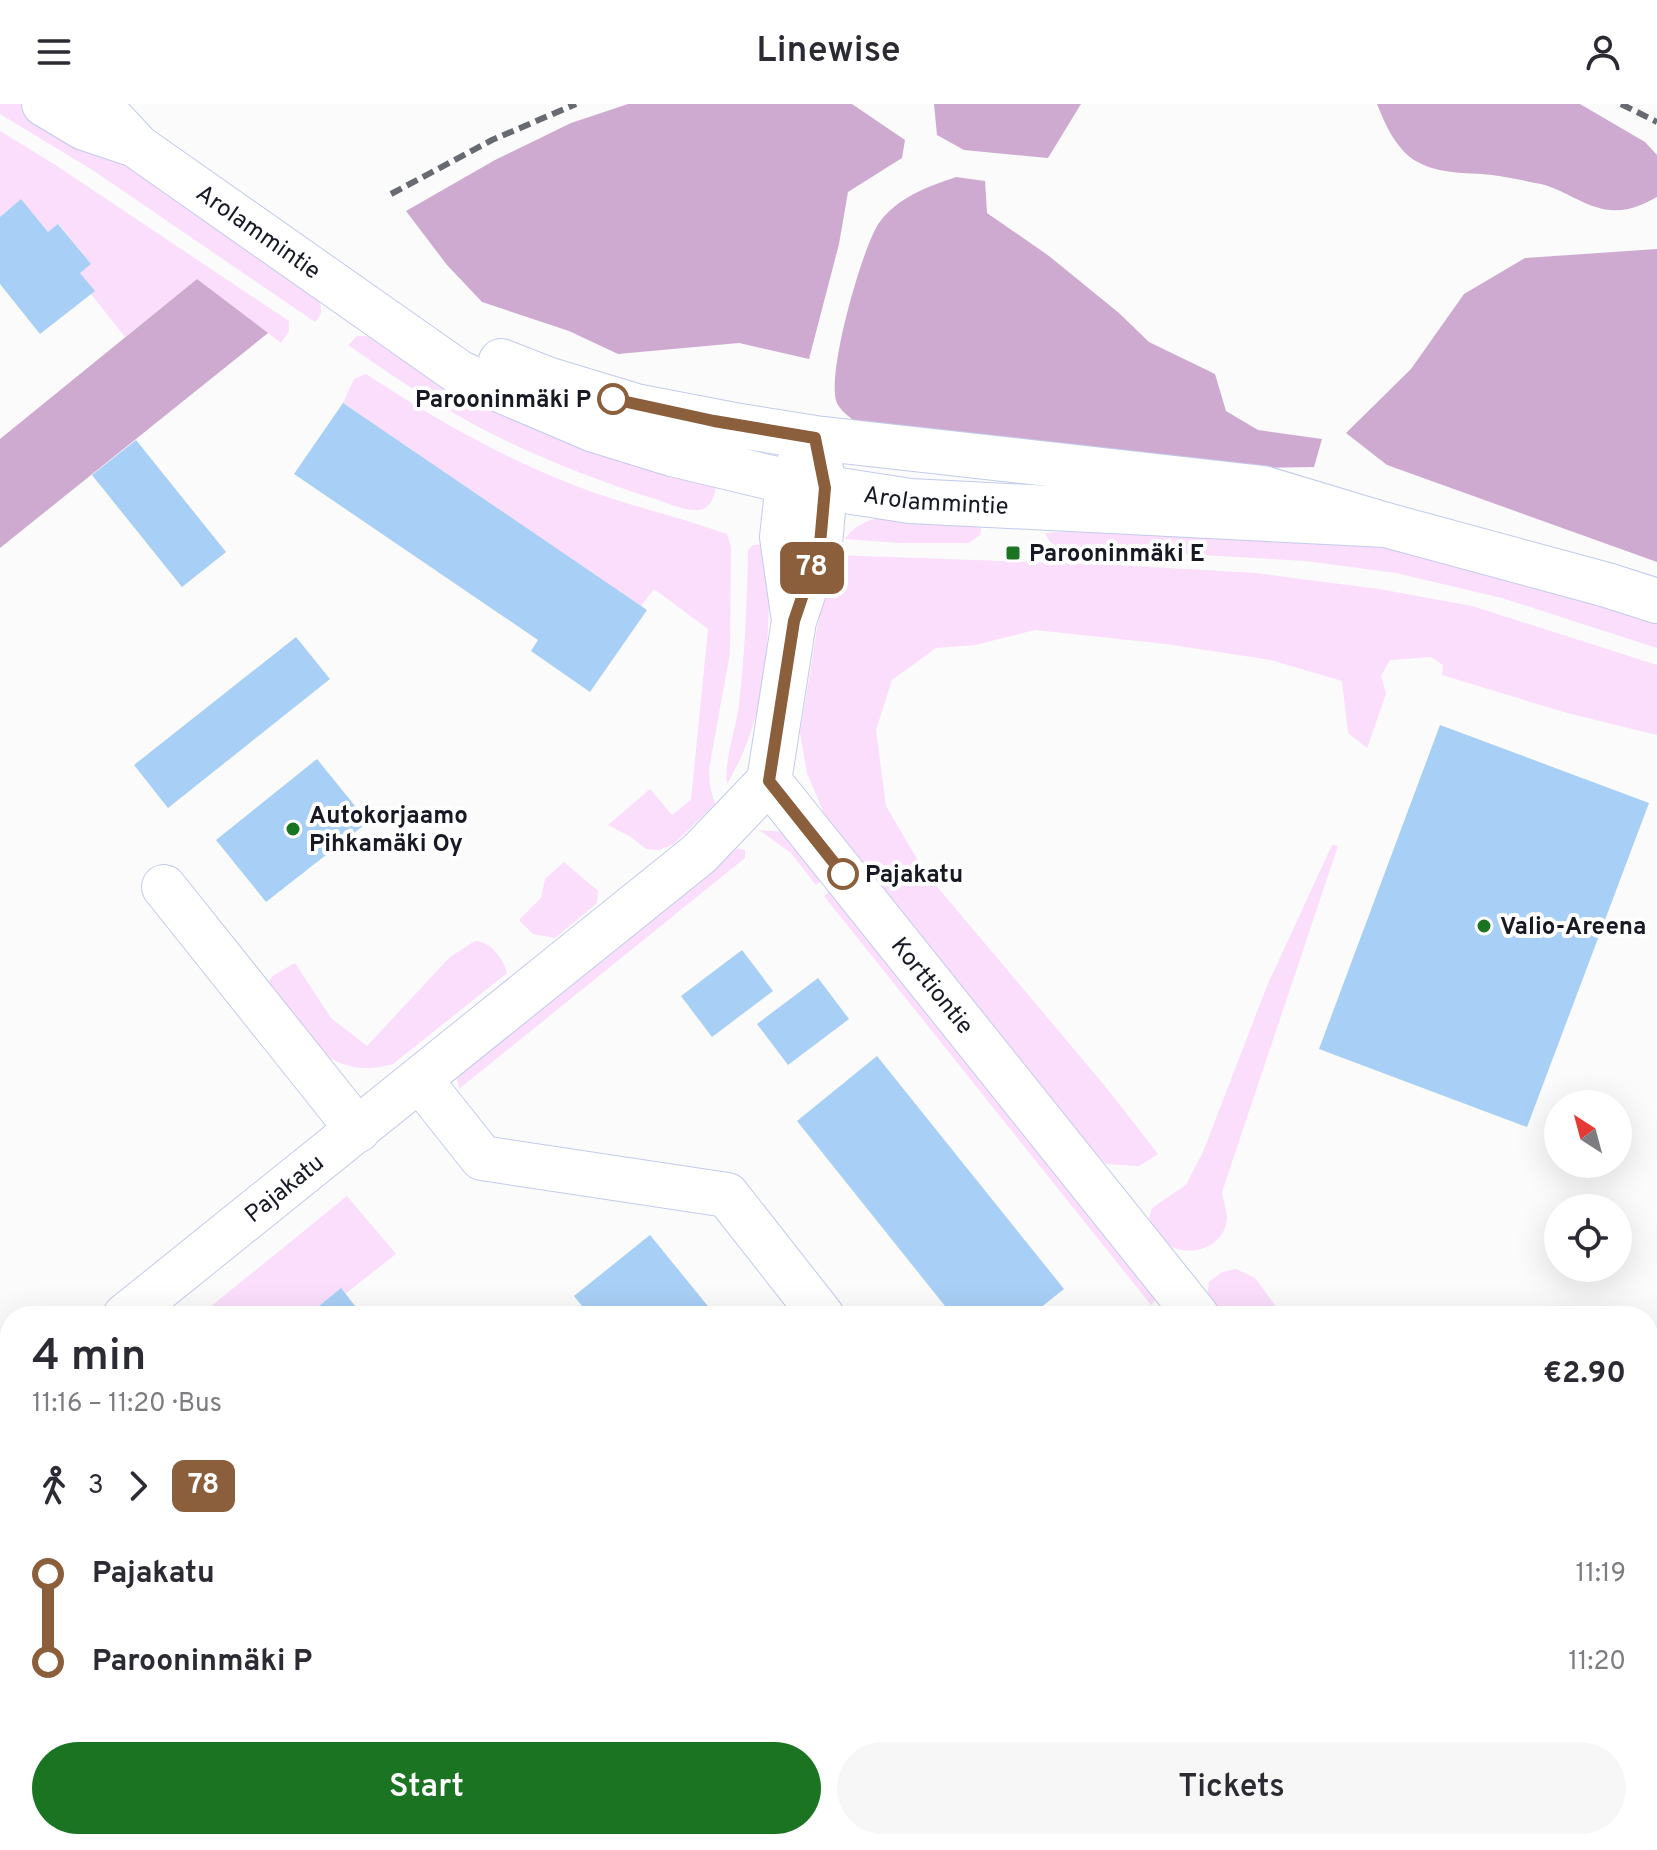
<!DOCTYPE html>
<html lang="en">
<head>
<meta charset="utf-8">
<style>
	body { margin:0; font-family:Overpass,sans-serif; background:#f7f7f7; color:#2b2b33; height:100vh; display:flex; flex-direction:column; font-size:30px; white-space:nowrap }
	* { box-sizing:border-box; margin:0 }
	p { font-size:26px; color:#7c7c81 }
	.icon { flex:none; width:44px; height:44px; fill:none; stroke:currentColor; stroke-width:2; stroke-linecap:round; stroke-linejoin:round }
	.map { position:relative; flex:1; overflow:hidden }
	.side { position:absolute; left:0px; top:1202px; width:1658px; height:544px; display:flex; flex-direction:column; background:#fff; border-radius:32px 32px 0 0; box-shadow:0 8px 32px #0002 }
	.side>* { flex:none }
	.badge { padding:0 16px; border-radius:12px; font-size:28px; line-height:52px }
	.needle { width:52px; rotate:324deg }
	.fabs { position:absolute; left:1544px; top:986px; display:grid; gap:16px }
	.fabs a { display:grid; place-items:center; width:88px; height:88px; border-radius:50%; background:#fff; box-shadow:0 8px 32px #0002; font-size:40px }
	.map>.badge { position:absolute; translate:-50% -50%; box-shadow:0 0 0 4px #fff }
	.legs { display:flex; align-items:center; gap:12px; height:88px; padding:0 32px; font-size:26px }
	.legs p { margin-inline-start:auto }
	.head { display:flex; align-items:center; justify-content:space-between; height:136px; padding:0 32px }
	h1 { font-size:44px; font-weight:600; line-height:60px }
	.cta { display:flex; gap:16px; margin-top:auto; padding:16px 32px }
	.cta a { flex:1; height:92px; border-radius:48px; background:#1a7422; color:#fff; font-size:32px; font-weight:600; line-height:92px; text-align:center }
	.cta a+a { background:#f7f7f7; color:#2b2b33 }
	ul { padding:0 32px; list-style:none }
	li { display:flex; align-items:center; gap:28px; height:88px; font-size:30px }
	li i { display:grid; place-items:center; width:12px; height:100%; margin:0 10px; background:currentColor }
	li i::after { content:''; width:20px; height:20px; margin:-10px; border:6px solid; border-radius:50%; background:#fff }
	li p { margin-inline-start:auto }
	li:first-child i { background:linear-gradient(#0000 50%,currentColor 0) }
	li:last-child i { background:linear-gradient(currentColor 50%,#0000 0) }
	header { display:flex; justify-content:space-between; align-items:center; height:104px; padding:0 32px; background:#fff; font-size:36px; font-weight:600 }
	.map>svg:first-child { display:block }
</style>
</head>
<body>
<header><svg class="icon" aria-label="menu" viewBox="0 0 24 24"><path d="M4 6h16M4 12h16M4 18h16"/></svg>Linewise<svg class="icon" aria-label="person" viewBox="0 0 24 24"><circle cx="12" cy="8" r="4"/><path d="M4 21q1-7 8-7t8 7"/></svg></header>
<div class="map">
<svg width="1657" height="1746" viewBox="0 0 1657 1746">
	<rect width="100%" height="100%" fill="#fbfbfb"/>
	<g fill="#fadefb">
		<path d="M 0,0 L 25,0 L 164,86 L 318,195 C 323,205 322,211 315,218 L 94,67 L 0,10 Z"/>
		<polygon points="0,27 54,60 289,217 289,227 281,239 197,175 125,233 91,190 80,169 91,160 59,120 48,128 21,95 0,113"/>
		<path d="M 357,232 L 373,232 L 716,383 C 714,391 713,399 705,404 C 691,411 666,398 652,394 C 584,372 513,344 450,307 C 415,287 381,264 348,241 Z"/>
		<path d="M 366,270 C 433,314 501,353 576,382 C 625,401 677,412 727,430 L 731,443 L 730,549 L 709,665 L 710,683 L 715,700 L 674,740 L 659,746 L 646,745 L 631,733 L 608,721 L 650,685 L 672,711 L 691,696 L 708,525 L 654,485 L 641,502 L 343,299 L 354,275 Z"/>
		<path d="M 903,411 L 981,424 L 980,431 L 969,439 L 901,439 L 845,435 C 859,415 880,413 903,411 Z"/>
		<polygon points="1115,423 1309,433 1405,446 1657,514 1657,544 1502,494 1396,469 1306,457 1058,443 1050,438 1045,429"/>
		<path d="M 763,440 L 770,444 C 768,529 772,604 727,680 C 724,655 736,626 739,601 C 745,549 747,497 748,446 L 753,441 Z"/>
		<polygon points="833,451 1116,461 1255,469 1379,485 1472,502 1657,561 1657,631 1567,609 1442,571 1443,561 1431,553 1390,556 1381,572 1386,590 1367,644 1348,629 1342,577 1271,556 1166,540 1035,526 975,541 936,544 892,576 876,626 886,702 924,767 1105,982 1158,1050 1139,1062 1106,1060 1073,1027 826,714 807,669 800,629 826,470"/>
		<polygon points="759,726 784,728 824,774 816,781 791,749"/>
		<path d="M 1332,741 L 1338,742 L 1222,1088 C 1223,1096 1227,1106 1227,1114 C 1225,1141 1197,1152 1174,1144 C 1162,1139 1155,1124 1149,1114 L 1152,1104 L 1186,1081 L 1203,1048 L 1267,882 Z"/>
		<polygon points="734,744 745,746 745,754 459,985 457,975 462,963"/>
		<polygon points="564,758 598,787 597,799 555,834 533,830 519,816 541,794 545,775"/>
		<polygon points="834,784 1159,1193 1151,1201 824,792"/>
		<path d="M 475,837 C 492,838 503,855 507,869 L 393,960 C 328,979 299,927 263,884 L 274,871 L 295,859 L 331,914 L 367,942 L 450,853 Z"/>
		<polygon points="347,1092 396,1150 345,1190 340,1185 307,1212 199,1212"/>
		<polygon points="1236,1165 1255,1174 1283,1212 1222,1212 1207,1194 1209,1178 1222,1168"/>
		<polygon points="1657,1285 1657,1331 1648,1337 1648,1292"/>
	</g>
	<g fill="#ceaad1">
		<polygon points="628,0 852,0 905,36 902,54 848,88 839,140 809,255 739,239 618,250 569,227 482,198 447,161 406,107 495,56 571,19"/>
		<polygon points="934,0 1081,0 1048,54 964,46 937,31"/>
		<path d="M 1377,0 L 1580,0 L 1645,38 L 1657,51 L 1657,93 C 1643,101 1627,108 1610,106 C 1586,104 1565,86 1541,80 C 1525,77 1508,73 1492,71 C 1464,68 1439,71 1414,56 C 1395,43 1385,20 1377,0 Z"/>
		<path d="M 956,73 L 985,77 L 987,109 L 1049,152 L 1119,209 L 1149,238 L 1215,270 L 1226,307 L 1258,326 L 1322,335 L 1314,363 L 1247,364 L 865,325 C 857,318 843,310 838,301 C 823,279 863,141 879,119 C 898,93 927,83 956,73 Z"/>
		<polygon points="1657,145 1657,458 1387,361 1346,329 1411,265 1464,190 1525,154"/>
		<polygon points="197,175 268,229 0,444 0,335"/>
		<polygon points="1657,1363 1657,1457 1648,1454 1648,1369"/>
		<polygon points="1648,1570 1657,1572 1657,1746 892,1746 906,1736 1648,1736"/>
	</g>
	<g fill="#a8cff5">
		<polygon points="21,95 48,128 58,120 91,160 80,169 95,187 40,230 0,180 0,113"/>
		<polygon points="343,299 647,506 590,588 531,547 538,536 294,370"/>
		<polygon points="136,336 226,448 182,483 92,371"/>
		<polygon points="296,533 330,575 168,704 134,661"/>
		<polygon points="1440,621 1649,699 1527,1023 1319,945"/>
		<polygon points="317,655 368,718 266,798 216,736"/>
		<polygon points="742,846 773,887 712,933 681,892"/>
		<polygon points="818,874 849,915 788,961 757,920"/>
		<polygon points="877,952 1064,1185 1030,1212 953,1212 797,1017"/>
		<polygon points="650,1131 716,1212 590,1212 574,1192"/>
		<polygon points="341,1184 363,1212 307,1212"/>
		<polygon points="10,1452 10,1521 0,1530 0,1460"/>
		<polygon points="95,1736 423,1736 431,1746 82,1746"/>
	</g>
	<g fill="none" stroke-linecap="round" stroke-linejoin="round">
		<g stroke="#c2cbeb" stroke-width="46">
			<g id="minor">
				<polyline points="44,0 84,24 129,39"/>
				<path id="s1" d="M 98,0 L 138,43 L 460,269 L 594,326 L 672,350 L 788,378 L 910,397 L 1386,421"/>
				<polyline points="501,257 547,275 636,302 740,322 815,334 1263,384 1386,421 1607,481 1657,497"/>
				<path id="s2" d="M 819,356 L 825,384 L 820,440 L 794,517 L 769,677 L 1197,1212"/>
				<polyline points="793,510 782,433 788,378 803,353"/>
				<polyline points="164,783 358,1026"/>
				<polyline points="420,976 482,1054 727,1091 822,1212"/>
				<path id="s3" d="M 125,1212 L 699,750 L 769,677"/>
				<polyline points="0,1314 10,1327"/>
				<polyline points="1648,1493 1657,1496"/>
			</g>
		</g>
		<use href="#minor" stroke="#fff" stroke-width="44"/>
		<g stroke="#686a71" stroke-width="6" stroke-dasharray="12 6" stroke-linecap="butt">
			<polyline points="1621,0 1657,18"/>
			<polyline points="391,90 492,36 576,0"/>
		</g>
	</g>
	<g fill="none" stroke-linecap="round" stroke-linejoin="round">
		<g stroke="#fff" stroke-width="18">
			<polyline id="line-1" points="613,295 714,317 815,334 825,384 820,440 794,517 769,677 843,770"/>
		</g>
		<use href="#line-1" stroke="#8b5e3c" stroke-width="12"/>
	</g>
	<g fill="#fff" stroke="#8b5e3c" stroke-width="4">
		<circle cx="613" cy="295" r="14"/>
		<circle cx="843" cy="770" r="14"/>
	</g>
	<g fill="#1a7422" stroke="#fff" stroke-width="3">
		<rect x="1005" y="441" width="16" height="16" rx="4"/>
		<circle cx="293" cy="725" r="8"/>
		<circle cx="1484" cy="822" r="8"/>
	</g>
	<g text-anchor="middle" stroke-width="8" stroke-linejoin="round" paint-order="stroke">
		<g font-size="24" fill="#171a25" stroke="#fff">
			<text dy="8" stroke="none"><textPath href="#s1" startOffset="206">Arolammintie</textPath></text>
			<text dy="8" stroke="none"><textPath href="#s1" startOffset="948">Arolammintie</textPath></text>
			<text dy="8" stroke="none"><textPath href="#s2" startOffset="590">Korttiontie</textPath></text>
			<text dy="8" stroke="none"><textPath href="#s3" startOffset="204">Pajakatu</textPath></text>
		</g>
		<g font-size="24" font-weight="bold" fill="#171a25" stroke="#fff" text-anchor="end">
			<text x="591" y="303">Parooninmäki P</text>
			<text x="865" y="778" text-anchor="start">Pajakatu</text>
		</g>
		<g font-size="24" font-weight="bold" fill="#171a25" stroke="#fff" text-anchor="start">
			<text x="1029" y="457">Parooninmäki E</text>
			<text x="309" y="719">Autokorjaamo<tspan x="309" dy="28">Pihkamäki Oy</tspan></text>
			<text x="1500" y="830">Valio-Areena</text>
		</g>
	</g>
</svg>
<div class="fabs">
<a><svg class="needle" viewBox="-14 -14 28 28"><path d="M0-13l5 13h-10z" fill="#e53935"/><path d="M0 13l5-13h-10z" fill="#7c7c81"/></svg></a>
<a><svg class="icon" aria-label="locate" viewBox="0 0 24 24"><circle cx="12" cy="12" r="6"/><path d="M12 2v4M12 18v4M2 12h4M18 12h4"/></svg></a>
</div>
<b class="badge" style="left:812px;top:464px;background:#8b5e3c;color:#fff">78</b>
<section class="side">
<div class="head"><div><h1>4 min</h1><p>11:16 – 11:20 · Bus</p></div><b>€2.90</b></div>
<div class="legs"><svg class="icon" aria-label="walk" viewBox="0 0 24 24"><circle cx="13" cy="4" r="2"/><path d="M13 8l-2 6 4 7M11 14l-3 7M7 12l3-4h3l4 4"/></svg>3<svg class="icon" aria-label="forward" viewBox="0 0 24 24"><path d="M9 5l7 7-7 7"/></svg><b class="badge" style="background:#8b5e3c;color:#fff">78</b></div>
<ul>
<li><i style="color:#8b5e3c"></i><b>Pajakatu</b><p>11:19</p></li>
<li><i style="color:#8b5e3c"></i><b>Parooninmäki P</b><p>11:20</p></li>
</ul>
<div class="cta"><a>Start</a><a>Tickets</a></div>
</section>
</div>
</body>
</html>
